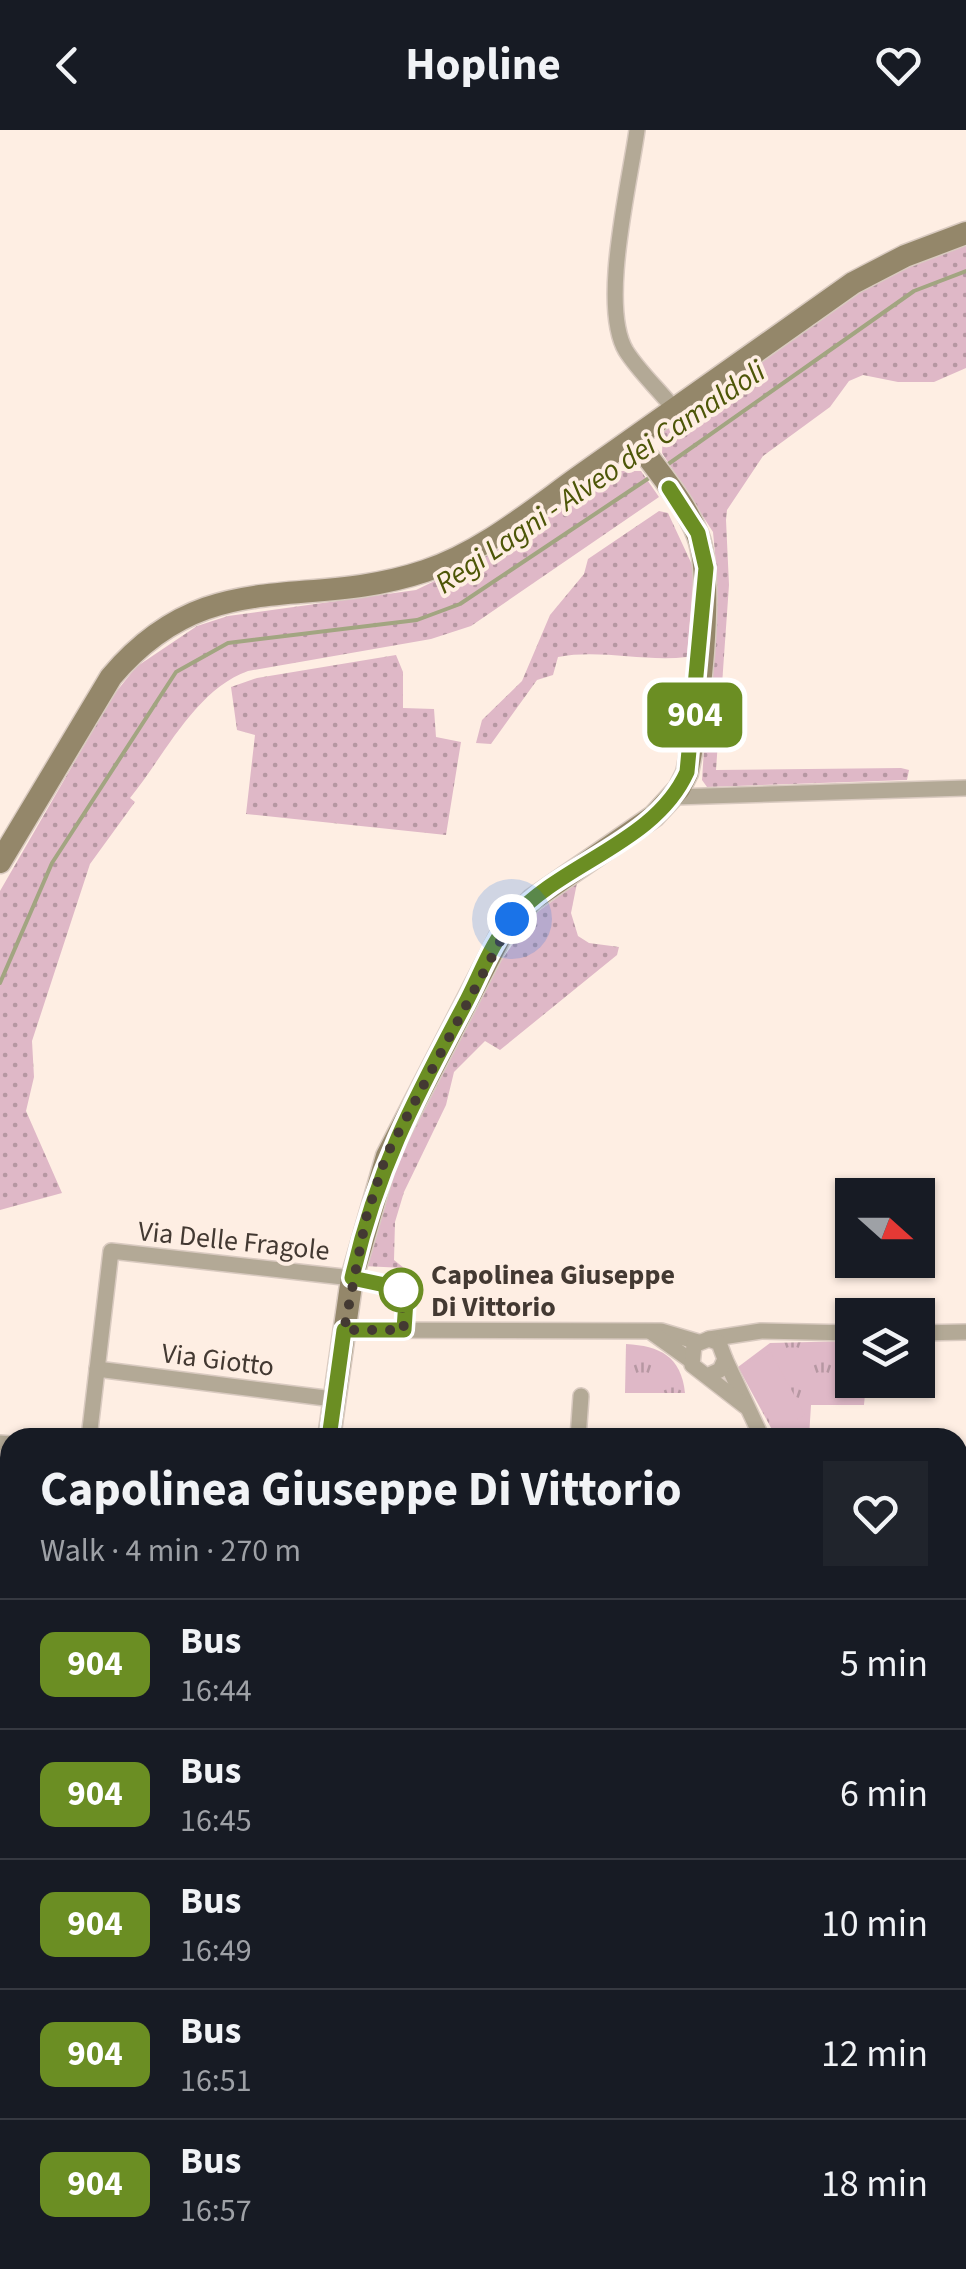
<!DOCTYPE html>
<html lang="en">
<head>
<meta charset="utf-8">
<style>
	body { margin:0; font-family:"Source Sans 3",sans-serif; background:#20242c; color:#f1f3f6; height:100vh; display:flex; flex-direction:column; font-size:38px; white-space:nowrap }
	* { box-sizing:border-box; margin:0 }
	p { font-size:32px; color:#9ea1a6 }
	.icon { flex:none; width:55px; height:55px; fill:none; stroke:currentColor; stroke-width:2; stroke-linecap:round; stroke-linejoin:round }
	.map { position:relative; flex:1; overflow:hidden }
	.side { position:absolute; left:0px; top:1298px; width:968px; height:842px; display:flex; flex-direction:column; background:#171b24; border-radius:30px 30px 0 0; box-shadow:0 2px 8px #0004 }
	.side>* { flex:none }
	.badge { padding:0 20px; border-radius:15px; font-size:35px; line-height:65px }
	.needle { width:65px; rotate:111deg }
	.controls { position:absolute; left:835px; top:1048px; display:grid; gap:20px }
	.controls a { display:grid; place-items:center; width:100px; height:100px; border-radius:0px; background:#171b24; box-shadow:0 2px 8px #0004; font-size:50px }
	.you { position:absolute; width:50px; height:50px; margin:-25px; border:8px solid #fff; border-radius:50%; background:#1a73e8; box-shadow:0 0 0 15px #1a73e833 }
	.map>.badge { position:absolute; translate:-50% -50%; box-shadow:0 0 0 5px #fff }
	.round { display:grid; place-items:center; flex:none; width:105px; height:105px; border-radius:0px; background:#20242c }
	.summary { display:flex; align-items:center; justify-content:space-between; height:170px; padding:0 40px }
	h1 { font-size:48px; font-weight:700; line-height:75px }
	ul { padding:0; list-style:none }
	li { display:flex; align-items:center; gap:30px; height:130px; padding:0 40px; border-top:2px solid #363941 }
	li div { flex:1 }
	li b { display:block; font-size:38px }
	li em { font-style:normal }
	li .badge { min-width:110px; font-weight:700; text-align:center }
	header { display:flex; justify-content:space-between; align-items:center; height:130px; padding:0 40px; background:#171b24; font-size:45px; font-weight:700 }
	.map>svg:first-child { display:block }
</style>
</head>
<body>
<header><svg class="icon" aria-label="back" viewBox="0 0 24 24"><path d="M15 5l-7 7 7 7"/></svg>Hopline<svg class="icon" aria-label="heart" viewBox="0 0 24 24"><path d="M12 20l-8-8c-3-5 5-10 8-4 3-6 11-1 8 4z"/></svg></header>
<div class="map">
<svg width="966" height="2139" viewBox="0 0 966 2139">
	<defs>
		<pattern id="grass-dots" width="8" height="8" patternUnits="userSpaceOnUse" patternTransform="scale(2.5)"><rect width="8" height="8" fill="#dfb8c7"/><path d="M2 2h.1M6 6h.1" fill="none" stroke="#b697a2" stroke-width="1.8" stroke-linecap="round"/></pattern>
		<pattern id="park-tufts" width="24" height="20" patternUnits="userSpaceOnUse" patternTransform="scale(2.5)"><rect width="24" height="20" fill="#dfb8c7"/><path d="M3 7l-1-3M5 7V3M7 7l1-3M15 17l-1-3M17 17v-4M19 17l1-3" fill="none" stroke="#b697a2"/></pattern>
	</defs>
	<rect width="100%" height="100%" fill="#feeee3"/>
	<polygon fill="#f3dfd2" points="121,2130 271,2130 276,2139 127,2139"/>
	<g fill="url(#grass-dots)">
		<polygon points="966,112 966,238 934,252 898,252 863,245 849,251 830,277 763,326 727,380 726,390 729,455 716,640 901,638 909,640 907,650 707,657 702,650 716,434 713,402 662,323 663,299 858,160"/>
		<path d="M 620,341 L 641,341 L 659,367 L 471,496 L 431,509 L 248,541 C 195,560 165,625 130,668 L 135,672 L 90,734 L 32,911 L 34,947 L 26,981 L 62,1063 L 0,1080 L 0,761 L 112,567 L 136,537 L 197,496 L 228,486 L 416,460 L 492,423 Z"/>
		<path d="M 659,381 L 668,383 L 694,439 L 687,527 C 644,532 600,519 558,527 L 553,545 L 537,550 L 491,614 L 476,613 L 482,590 L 522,551 L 550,485 L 584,444 L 588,429 Z"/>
		<polygon points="396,525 403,542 403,578 434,579 436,607 461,612 446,705 246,684 255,605 237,600 231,557 257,548"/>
		<polygon points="577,753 571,783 578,806 589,813 619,817 617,825 500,920 485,911 454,942 446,975 404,1062 395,1092 394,1130 404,1138 363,1136 390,1047 495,840 532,786"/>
	</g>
	<g fill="url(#park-tufts)">
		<polygon points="852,1211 852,1250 856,1250 856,1263 865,1264 864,1275 811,1275 809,1307 776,1307 738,1237 770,1213"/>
		<path d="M 626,1214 C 660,1216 681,1226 685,1263 L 625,1263 Z"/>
	</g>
	<polygon fill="#dfb8c7" points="770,1221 805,1285 775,1301 740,1237"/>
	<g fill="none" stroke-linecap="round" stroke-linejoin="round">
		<g stroke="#a2a581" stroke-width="4">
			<polyline points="664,337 914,161 966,141"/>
			<polyline points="0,853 52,733 176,542 228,513 417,490 460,474 652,346"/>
		</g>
		<g stroke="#d9cac0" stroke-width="18">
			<g id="street">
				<path d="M 637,0 C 630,52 599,176 626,221 C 638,240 656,257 670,274"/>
				<polyline points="674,667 966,658"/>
				<polyline points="344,1200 661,1201 698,1212"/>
				<polyline points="651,1202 690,1230"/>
				<polyline points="918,1203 966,1202"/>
				<polyline points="709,1209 761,1201 852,1203"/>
				<polyline points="725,1229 762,1308"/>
				<polyline points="97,1239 333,1269"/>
				<polyline points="709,1245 720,1240 725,1229 719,1213 709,1209 694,1215 692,1235 745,1276"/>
				<polyline points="89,1308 111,1121 352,1148"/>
				<polyline points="578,1308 581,1266"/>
				<polyline points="0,1313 10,1314"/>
				<polyline points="958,1517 966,1518"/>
				<polyline points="0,1557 10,1556"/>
				<polyline points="0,1603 10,1598"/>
				<polyline points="958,1677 966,1676"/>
				<polyline points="0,1773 10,1767"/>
				<polyline points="958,1921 966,1920"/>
				<polyline points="0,1977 10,1973"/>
				<polyline points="958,2039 966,2039"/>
				<polyline points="636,2130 637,2139"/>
				<polyline points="739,2130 740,2139"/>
				<polyline points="863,2130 863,2139"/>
				<polyline points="33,2139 50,2130"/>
			</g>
		</g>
		<g stroke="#d9cac0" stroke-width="25">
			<g id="secondary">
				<path d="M 0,732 L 111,547 C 208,432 303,482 425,441 C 482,422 531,381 580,346 C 671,282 761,217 853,153 L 905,126 L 966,103"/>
				<path d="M 329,1308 L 352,1148 L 387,1026 L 501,805 L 532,770 L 654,686 L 679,659 L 687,643 C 698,593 715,451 698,406 C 685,371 656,340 635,309"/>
				<polyline points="364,2130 366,2139"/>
			</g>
		</g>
		<use href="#street" stroke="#b3a996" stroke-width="15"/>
		<use href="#secondary" stroke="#94876a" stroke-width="22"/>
	</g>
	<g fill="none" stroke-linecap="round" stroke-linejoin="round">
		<g stroke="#fff" stroke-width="22">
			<path id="line" d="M 329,1308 L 344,1200 L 404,1200 L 406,1170 L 399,1158 L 352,1148 C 376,1041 414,970 465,874 C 480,846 492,811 513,788 C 563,732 655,713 687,642 L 706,438 L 698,403 L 669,358"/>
		</g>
		<use href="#line" stroke="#6b8e23" stroke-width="15"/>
		<polyline stroke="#433932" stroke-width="10" stroke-dasharray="0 18" points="401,1160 404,1200 344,1200 366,1088 386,1026 512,789"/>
	</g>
	<circle fill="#fff" stroke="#6b8e23" stroke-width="5" cx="401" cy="1160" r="20"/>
	<g text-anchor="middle" stroke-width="8" stroke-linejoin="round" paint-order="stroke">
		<g font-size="28" fill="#433932" stroke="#feeee3">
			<text transform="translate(234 1110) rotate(6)" y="10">Via Delle Fragole</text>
			<text transform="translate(218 1229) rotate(7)" y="10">Via Giotto</text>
		</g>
		<g font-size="28" font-weight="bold" fill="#433932" stroke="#feeee3" text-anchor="start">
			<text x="431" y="1154">Capolinea Giuseppe<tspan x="431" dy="32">Di Vittorio</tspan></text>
		</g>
		<g font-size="30" font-style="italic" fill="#4d5607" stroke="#feeee3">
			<text transform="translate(600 347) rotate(-34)" y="10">Regi Lagni - Alveo dei Camaldoli</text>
		</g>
	</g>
</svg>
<div class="controls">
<a><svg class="needle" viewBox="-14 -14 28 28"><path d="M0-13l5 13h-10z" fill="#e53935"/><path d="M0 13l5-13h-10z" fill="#9ea1a6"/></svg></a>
<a><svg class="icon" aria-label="layers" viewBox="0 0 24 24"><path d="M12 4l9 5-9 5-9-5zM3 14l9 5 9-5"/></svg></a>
</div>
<div class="you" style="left:512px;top:789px"></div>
<b class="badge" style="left:695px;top:585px;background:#6b8e23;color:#fff">904</b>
<section class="side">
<div class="summary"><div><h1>Capolinea Giuseppe Di Vittorio</h1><p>Walk · 4 min · 270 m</p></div><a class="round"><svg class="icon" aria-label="heart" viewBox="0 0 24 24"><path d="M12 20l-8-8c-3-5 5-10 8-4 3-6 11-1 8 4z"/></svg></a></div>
<ul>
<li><span class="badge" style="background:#6b8e23;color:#fff">904</span><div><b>Bus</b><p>16:44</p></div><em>5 min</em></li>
<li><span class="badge" style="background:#6b8e23;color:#fff">904</span><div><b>Bus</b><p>16:45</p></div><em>6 min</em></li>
<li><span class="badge" style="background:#6b8e23;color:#fff">904</span><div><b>Bus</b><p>16:49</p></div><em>10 min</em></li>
<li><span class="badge" style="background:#6b8e23;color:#fff">904</span><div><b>Bus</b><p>16:51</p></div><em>12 min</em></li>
<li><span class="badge" style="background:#6b8e23;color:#fff">904</span><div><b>Bus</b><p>16:57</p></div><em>18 min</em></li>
</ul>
</section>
</div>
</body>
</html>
